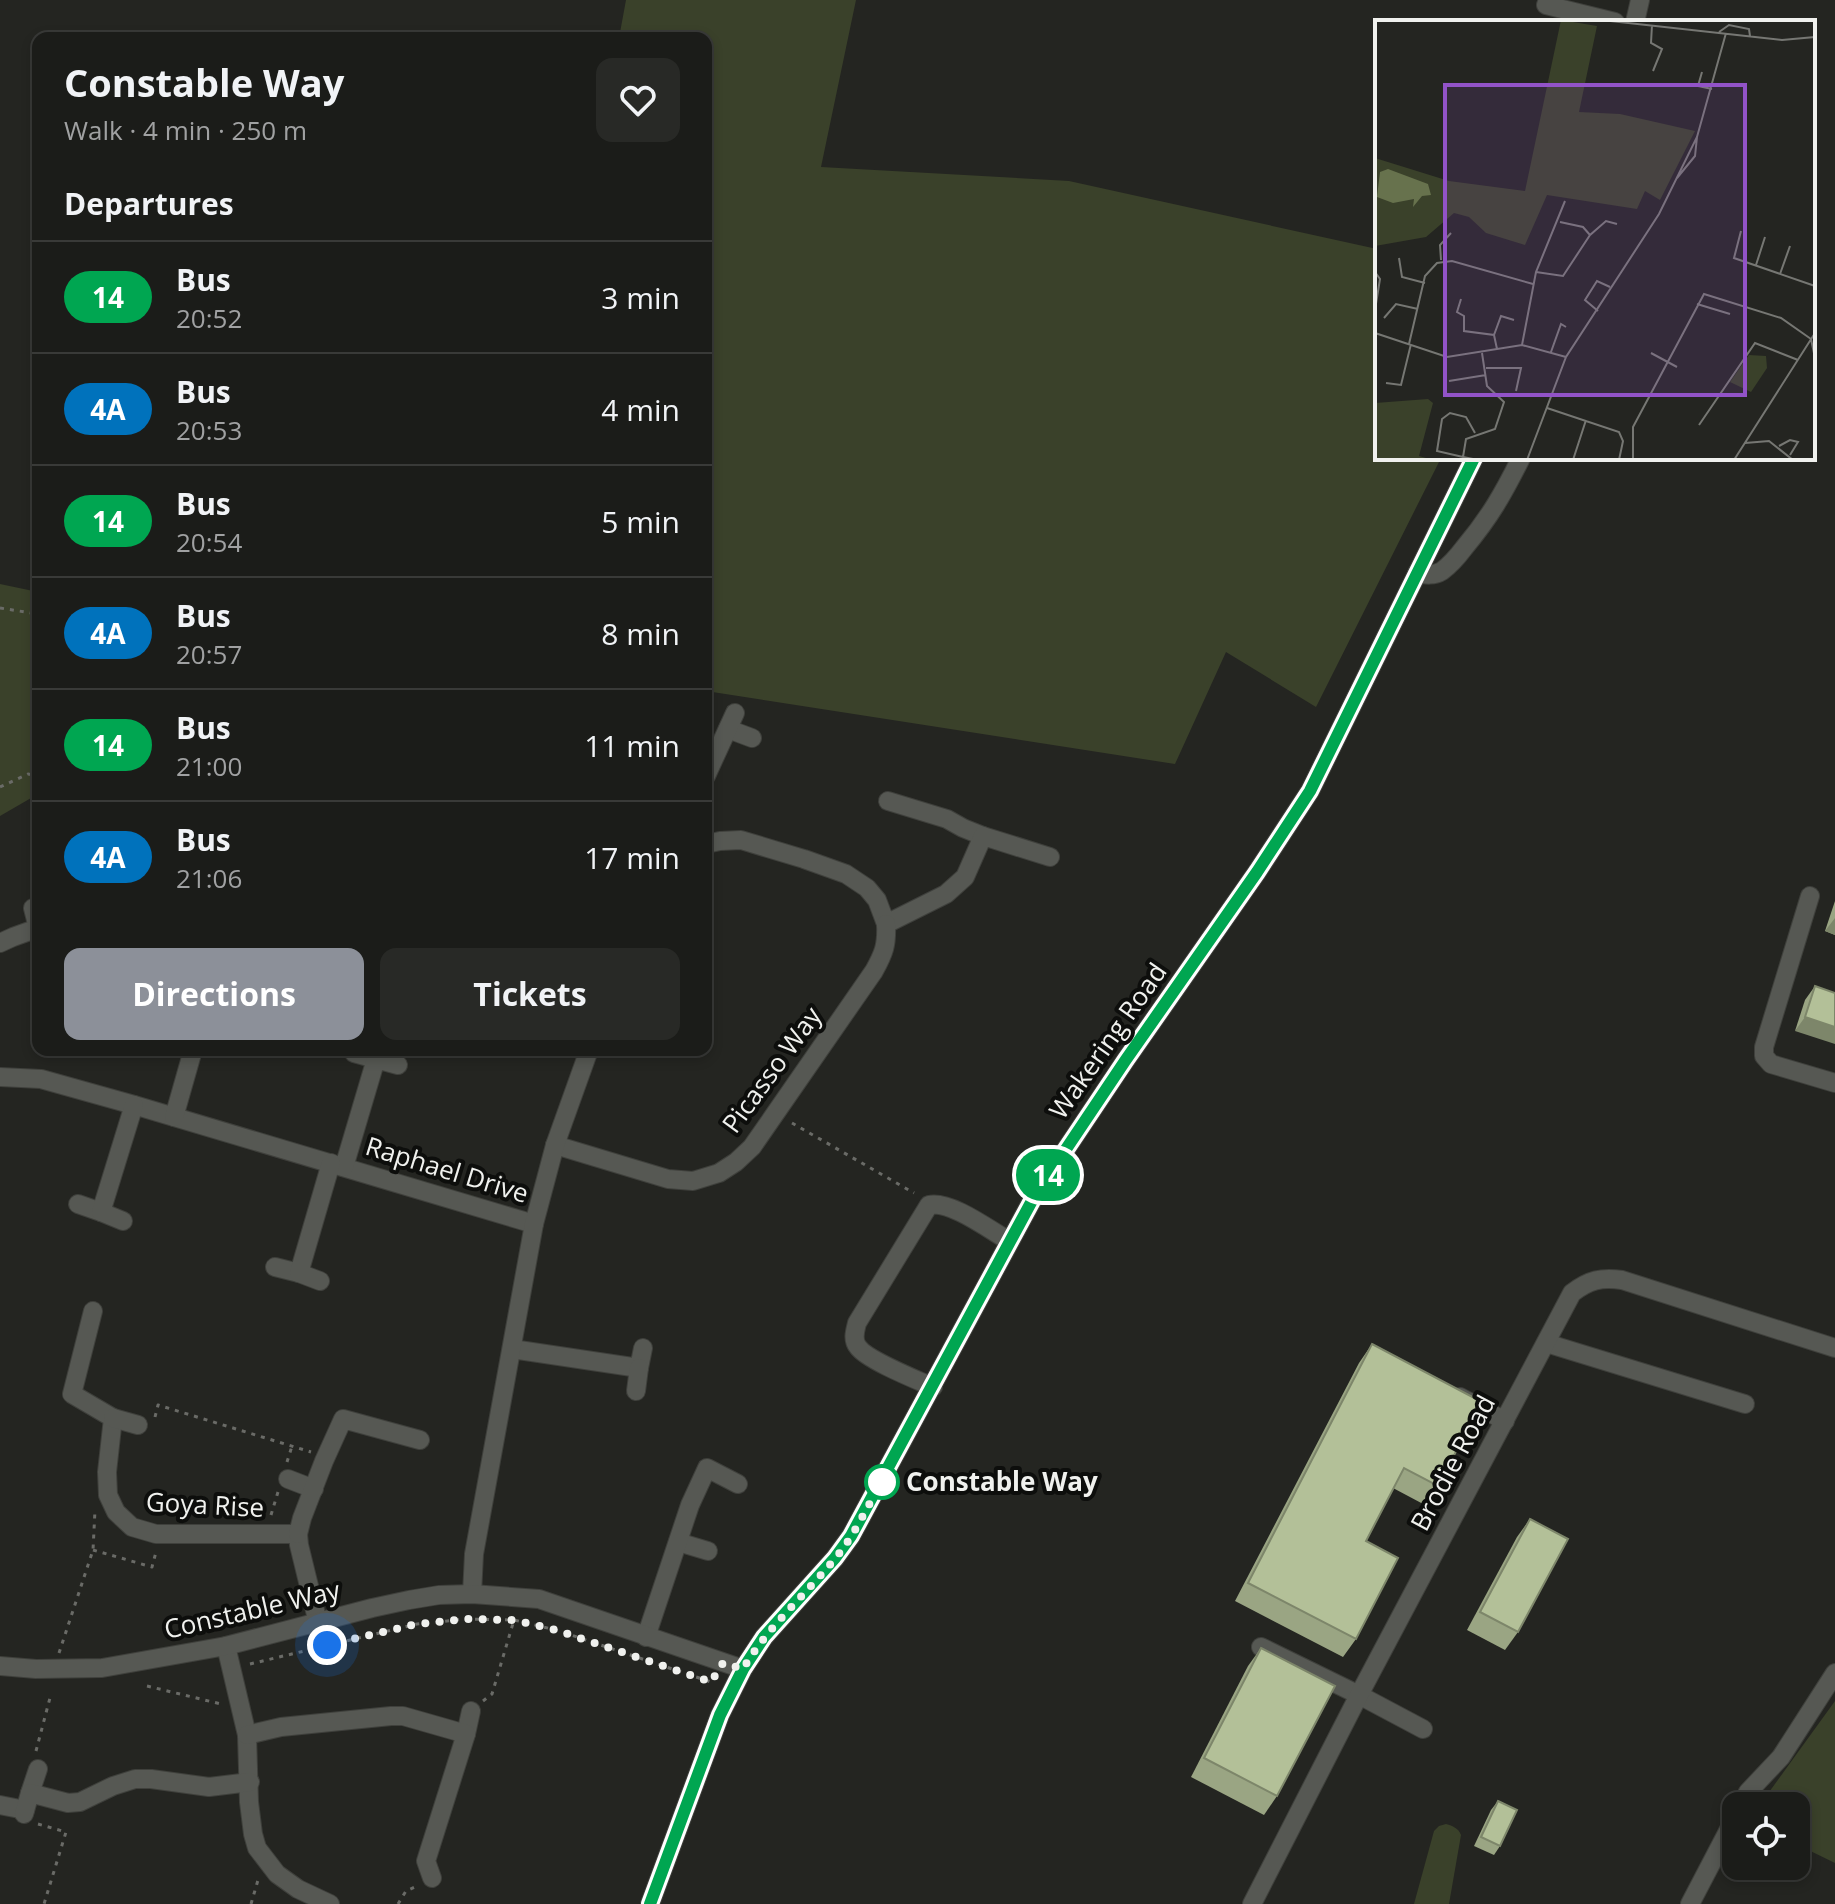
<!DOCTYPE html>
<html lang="en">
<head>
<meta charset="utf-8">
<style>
	body { margin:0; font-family:"Open Sans",sans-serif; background:#282926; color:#f1f3f6; height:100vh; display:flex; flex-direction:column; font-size:30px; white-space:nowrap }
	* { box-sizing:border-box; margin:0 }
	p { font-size:26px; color:#a0a1a2 }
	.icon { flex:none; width:44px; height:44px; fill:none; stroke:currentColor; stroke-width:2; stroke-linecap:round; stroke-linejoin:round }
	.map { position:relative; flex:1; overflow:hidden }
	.drawer { position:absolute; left:32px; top:32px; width:680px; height:1024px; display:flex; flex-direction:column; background:#1b1c19; border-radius:16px; box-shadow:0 4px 12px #0003,0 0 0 2px #393a38 }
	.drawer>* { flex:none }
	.badge { padding:0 16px; border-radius:26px; font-size:28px; line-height:52px }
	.controls { position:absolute; left:1722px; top:1792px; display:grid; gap:16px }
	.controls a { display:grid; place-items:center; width:88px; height:88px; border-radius:16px; background:#1b1c19; box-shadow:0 4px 12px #0003,0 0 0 2px #393a38; font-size:40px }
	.you { position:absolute; width:40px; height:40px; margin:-20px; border:6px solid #fff; border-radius:50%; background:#1a73e8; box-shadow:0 0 0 12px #1a73e833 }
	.map>.badge { position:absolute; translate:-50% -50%; box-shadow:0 0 0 4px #fff }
	h2 { padding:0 32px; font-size:30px; line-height:72px }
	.round { display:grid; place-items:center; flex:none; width:84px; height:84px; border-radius:16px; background:#282926 }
	.overview { display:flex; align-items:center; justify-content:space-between; height:136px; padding:0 32px }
	h1 { font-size:38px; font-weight:700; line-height:60px }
	.primary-button { display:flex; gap:16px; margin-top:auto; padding:16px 32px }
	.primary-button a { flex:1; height:92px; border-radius:16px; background:#8c9099; color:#fff; font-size:32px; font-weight:700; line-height:92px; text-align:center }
	.primary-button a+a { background:#282926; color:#f1f3f6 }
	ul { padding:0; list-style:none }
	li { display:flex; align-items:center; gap:24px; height:112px; padding:0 32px; border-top:2px solid #393a38 }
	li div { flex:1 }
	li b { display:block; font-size:30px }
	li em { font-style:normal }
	li .badge { min-width:88px; font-weight:700; text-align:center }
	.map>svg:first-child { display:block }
</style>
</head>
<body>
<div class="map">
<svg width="1835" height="1904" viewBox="0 0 1835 1904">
	<rect width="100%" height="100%" fill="#242521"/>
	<g fill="#3a412a">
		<polygon points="626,0 856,0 821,167 1069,181 1377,249 1377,458 1441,458 1316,707 1226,652 1175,764 706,691 706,38 619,38"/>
		<polygon points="0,584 38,592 38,794 0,816"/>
		<polygon points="1835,1701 1835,1863 1796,1844 1796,1806 1759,1806"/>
		<path d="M 1446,1824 C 1453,1826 1458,1828 1461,1835 L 1449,1904 L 1414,1904 L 1434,1831 L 1439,1826 Z"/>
	</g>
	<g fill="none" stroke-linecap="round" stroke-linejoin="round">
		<g stroke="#3f403c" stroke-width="20">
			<g id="minor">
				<polyline points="1548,0 1546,5 1615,22"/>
				<polyline points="1635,22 1640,0"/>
				<path d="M 1417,573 C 1426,575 1434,576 1442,571 C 1450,565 1458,556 1464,548 C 1490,517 1503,494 1521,458"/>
				<polyline points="728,729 752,738"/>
				<polyline points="706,776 735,713"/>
				<polyline points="888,801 947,819 963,828 983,836"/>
				<polyline points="706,844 720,841 741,840 804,859 846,874 867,888 877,900 886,924 946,894 965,877 983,836 1050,857"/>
				<polyline points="1810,896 1764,1047 1764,1056 1771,1064 1835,1083"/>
				<polyline points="0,943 13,937 38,928 33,908"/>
				<polyline points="354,1053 376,1059"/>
				<polyline points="0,1077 41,1079 134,1105 534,1224"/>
				<polyline points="174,1117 193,1050"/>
				<path d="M 555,1145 L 668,1179 L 693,1181 L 719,1173 L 736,1162 L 752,1147 L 874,971 C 884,953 887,945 886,924"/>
				<polyline points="344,1167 376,1059 398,1065"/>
				<polyline points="78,1204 101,1212"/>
				<polyline points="123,1221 101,1212 134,1105"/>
				<polyline points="275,1267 299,1273"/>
				<polyline points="320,1281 299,1273 331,1163"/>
				<polyline points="93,1311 72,1394 113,1418 107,1472 108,1495 116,1512 132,1527 156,1534 298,1534 299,1545 318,1623"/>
				<polyline points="1546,1343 1745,1404"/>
				<polyline points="512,1349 639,1368 643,1348"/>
				<path d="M 933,1387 C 917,1380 867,1360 858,1347 C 852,1340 855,1331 857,1323 L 929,1205 C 950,1200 990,1230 1009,1241"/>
				<polyline points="636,1391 639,1368"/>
				<polyline points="1460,1397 1505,1421"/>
				<polyline points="113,1418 138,1425"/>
				<polyline points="288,1479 314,1489"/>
				<polyline points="298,1534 302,1518 324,1461 343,1419 420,1440"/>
				<polyline points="678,1542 708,1551"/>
				<polyline points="472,1594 474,1554 534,1224 555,1145 589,1050"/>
				<polyline points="646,1637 690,1505 707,1468 738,1484"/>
				<polyline points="226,1646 247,1735 249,1802 253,1834 257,1848 277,1874 298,1889 330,1904"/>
				<polyline points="1261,1647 1359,1695 1423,1729"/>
				<polyline points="0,1666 36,1669 102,1668 226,1646 372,1608 409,1600 439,1595 472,1594 539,1599 743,1669"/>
				<polyline points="466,1734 471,1711"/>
				<polyline points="247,1735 281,1727 391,1716 403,1716 466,1734 426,1861 432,1878"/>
				<polyline points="30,1793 38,1769"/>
				<polyline points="0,1805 25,1810"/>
				<polyline points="1741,1806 1748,1792 1781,1757 1835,1673"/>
				<polyline points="24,1814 30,1793 68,1803 80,1802 113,1786 135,1779 151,1779 209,1787 250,1782"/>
				<polyline points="650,1904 720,1715 743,1669 764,1637 835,1558 851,1536 1034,1197 1125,1061 1257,872 1310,791 1474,458"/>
				<path d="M 1252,1904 L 1359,1695 L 1572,1293 C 1589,1280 1601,1277 1622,1280 L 1835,1348"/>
				<polyline points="1690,1904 1736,1816"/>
			</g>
		</g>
		<g stroke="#6a6b67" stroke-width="3" stroke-dasharray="4 6" stroke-linecap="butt">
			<polyline points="0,608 38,614"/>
			<polyline points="0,787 28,774 38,776"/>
			<polyline points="792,1123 914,1193"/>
			<polyline points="155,1417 158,1405 311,1452"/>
			<polyline points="287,1462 292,1446"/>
			<polyline points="271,1515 278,1492"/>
			<polyline points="93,1550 152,1567 156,1552"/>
			<polyline points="59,1653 93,1550 95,1510"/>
			<polyline points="250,1664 417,1624 467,1619 514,1620 556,1630 711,1682 713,1678"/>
			<polyline points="147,1686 221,1704"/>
			<polyline points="483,1701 492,1694 514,1620"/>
			<polyline points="36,1751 51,1694"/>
			<polyline points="38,1824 66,1832 44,1904"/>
			<polyline points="251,1904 258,1880"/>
			<polyline points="398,1904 406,1891 415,1887"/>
		</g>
		<use href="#minor" stroke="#565853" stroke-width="18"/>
	</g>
	<g fill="#9aa583">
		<polygon points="1835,901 1835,935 1825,931"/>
		<polygon points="1815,986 1835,993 1795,1031 1805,1000"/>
		<polygon points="1372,1344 1438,1486 1425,1505 1393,1488 1366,1541 1356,1639 1343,1657 1235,1601 1359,1363"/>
		<polygon points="1530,1519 1518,1632 1505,1650 1467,1630 1517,1537"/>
		<polygon points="1261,1648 1277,1796 1264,1815 1191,1777 1248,1666"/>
		<polygon points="1498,1801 1500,1846 1494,1855 1474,1846 1491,1810"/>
	</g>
	<g fill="#7d866a">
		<polygon points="1835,918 1835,935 1825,931"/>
		<polygon points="1805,1017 1835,1027 1835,1044 1795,1031"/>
	</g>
	<g fill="#b3c098" stroke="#7d866a" stroke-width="2">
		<polygon points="1815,986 1835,993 1835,1027 1805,1017"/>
		<polygon points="1372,1344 1482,1402 1438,1486 1404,1468 1366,1541 1398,1558 1356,1639 1248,1583"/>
		<polygon points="1530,1519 1568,1539 1518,1632 1480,1612"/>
		<polygon points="1261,1648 1335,1686 1277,1796 1204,1758"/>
		<polygon points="1498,1801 1517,1810 1500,1846 1481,1837"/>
	</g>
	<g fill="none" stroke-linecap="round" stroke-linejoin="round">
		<g stroke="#fff" stroke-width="18">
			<polyline id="line" points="650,1904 720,1715 743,1669 764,1637 835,1558 851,1536 1034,1197 1125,1061 1257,872 1310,791 1474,458"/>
		</g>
		<use href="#line" stroke="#00a651" stroke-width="12"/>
		<path stroke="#f0f1ee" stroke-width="8" stroke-dasharray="0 14.4" d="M 327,1645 L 417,1624 L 467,1619 L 514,1620 L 556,1630 L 711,1682 L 723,1663 L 743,1669 C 767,1628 803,1597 833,1561 C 854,1537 866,1508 882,1482"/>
	</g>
	<circle fill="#fff" stroke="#00a651" stroke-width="4" cx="882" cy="1482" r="16"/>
	<g text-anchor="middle" stroke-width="8" stroke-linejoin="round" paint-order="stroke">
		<g font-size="26" fill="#f0f1ee" stroke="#0d0e0c">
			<text transform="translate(1108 1041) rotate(-55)" y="9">Wakering Road</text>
			<text transform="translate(772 1070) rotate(-54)" y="9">Picasso Way</text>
			<text transform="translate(447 1170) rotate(17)" y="9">Raphael Drive</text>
			<text transform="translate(1453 1463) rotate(-62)" y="9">Brodie Road</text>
			<text transform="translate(205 1505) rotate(3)" y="9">Goya Rise</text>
			<text transform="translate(252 1610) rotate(-13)" y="9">Constable Way</text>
		</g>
		<g font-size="26" font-weight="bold" fill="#f0f1ee" stroke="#0d0e0c" text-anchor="start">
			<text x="906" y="1491">Constable Way</text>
		</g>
	</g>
	<g transform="translate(1375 20)">
		<rect width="440" height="440" fill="#242521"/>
		<path d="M 186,0 L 222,6 L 204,92 L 245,94 L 320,111 L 285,180 L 270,171 L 262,189 L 172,175 L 150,225 L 111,213 L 94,197 L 79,193 L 51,217 L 0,226 L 0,138 L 74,161 L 150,171 ZM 374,335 L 391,336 L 392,348 L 376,372 L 355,362 ZM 53,379 L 58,383 L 44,436 L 58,440 L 0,440 L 0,383 Z" fill="#3a412a"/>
		<path d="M 13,149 L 53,164 L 56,175 L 47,176 L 38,187 L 39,179 L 18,183 L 2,177 L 5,152 Z" fill="#67724d"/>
		<path fill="none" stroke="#767773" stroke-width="2" d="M 226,0 L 407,20 L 440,17M 277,5 L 276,23 L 287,29 L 278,51M 344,12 L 354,5 L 374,9 L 375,16M 327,52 L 323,66 L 337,69M 302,158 L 320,136 L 322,117M 185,202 L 208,207 L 215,215 L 231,201 L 242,204M 366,211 L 359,238 L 440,266M 24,238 L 27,257 L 50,263M 66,240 L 65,225 L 76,213M 381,245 L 390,217M 0,252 L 5,259 L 0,290M 161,252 L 188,256 L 215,215M 405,254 L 415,226M 86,279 L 82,292 L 89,296 L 89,311 L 119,315 L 122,329M 322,284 L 355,294M 223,291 L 210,280 L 222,261 L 235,267M 9,298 L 21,284 L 43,289M 0,313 L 72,337 L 147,325 L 191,337M 119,315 L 126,296 L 139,300M 34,324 L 50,256 L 62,243 L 77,241 L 158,264M 147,325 L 161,252 L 190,181M 176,332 L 186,304 L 191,307M 276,333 L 302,347M 111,348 L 146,348 L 141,371M 74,361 L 111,355M 11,363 L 26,365 L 36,324M 172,388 L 244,412 L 248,421 L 244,440M 324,405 L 380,323 L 423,340M 370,423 L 394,421 L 418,440M 404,426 L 415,420 L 423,422 L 415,435M 88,437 L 62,431 L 67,399 L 75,393 L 91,397 L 100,413M 103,440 L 88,437 L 91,419 L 120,409 L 129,382 L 112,366 L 107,333M 152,440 L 191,337 L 284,194 L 322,117 L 351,13M 198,440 L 211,400M 258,440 L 258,407 L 329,274 L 406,298 L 436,319 L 440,338M 359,440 L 440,313"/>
		<path fill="#9253c8" fill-opacity="0.15" stroke="#9253c8" stroke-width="4" d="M 70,65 L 370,65 L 370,375 L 70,375 Z"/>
		<rect width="440" height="440" fill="none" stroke="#f0f1ee" stroke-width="4"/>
	</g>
</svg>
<div class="controls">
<a><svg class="icon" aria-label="locate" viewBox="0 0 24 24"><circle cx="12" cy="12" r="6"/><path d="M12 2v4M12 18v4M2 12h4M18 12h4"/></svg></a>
</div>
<div class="you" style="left:327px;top:1645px"></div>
<b class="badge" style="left:1048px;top:1175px;background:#00a651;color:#fff">14</b>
<section class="drawer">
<div class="overview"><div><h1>Constable Way</h1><p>Walk · 4 min · 250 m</p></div><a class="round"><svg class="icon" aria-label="heart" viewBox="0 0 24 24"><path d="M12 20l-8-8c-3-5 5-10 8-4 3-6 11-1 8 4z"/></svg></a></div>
<h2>Departures</h2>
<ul>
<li><span class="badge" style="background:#00a651;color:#fff">14</span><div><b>Bus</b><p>20:52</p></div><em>3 min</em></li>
<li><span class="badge" style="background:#0072bc;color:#fff">4A</span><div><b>Bus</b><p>20:53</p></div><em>4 min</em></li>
<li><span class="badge" style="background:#00a651;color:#fff">14</span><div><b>Bus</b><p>20:54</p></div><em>5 min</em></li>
<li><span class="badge" style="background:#0072bc;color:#fff">4A</span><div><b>Bus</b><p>20:57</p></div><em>8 min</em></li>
<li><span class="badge" style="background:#00a651;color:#fff">14</span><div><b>Bus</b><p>21:00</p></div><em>11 min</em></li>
<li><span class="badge" style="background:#0072bc;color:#fff">4A</span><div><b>Bus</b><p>21:06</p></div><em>17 min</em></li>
</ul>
<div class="primary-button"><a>Directions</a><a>Tickets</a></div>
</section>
</div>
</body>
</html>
